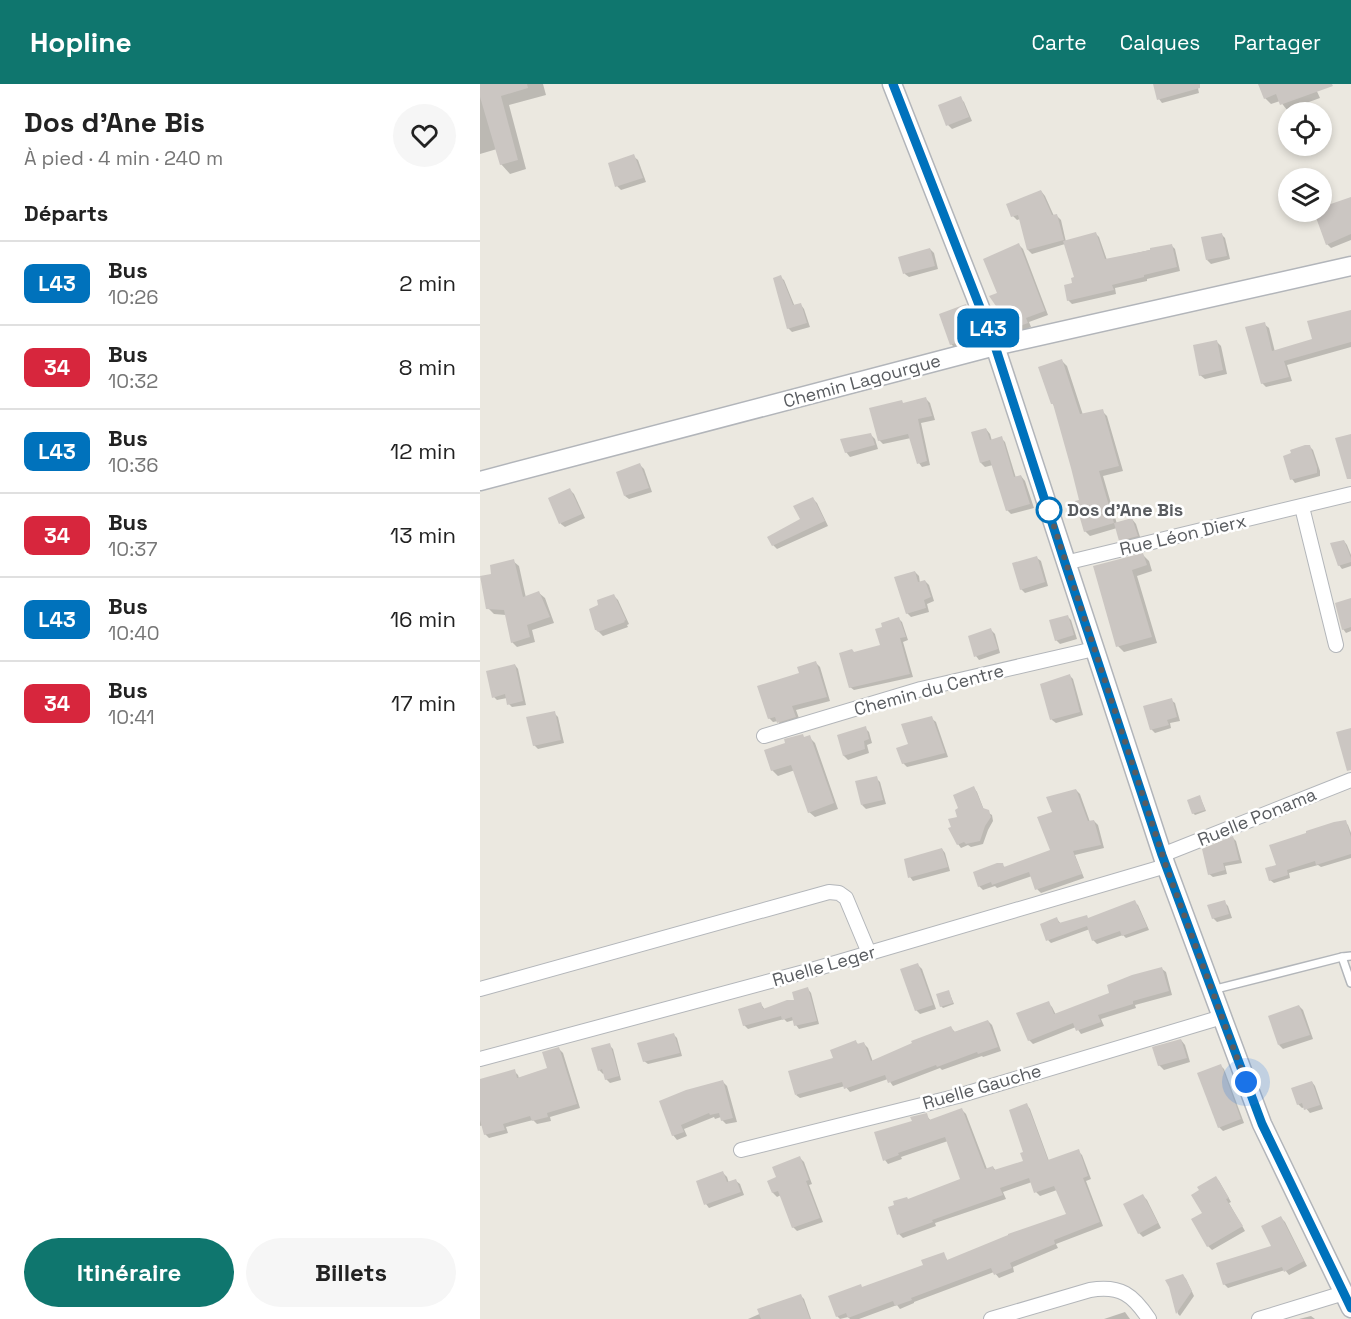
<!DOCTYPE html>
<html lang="fr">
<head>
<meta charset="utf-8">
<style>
	body { margin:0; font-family:"Space Grotesk",sans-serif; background:#f6f6f6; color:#222; height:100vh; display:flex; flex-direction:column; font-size:22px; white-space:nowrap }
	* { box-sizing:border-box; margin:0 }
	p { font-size:20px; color:#767676 }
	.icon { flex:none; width:33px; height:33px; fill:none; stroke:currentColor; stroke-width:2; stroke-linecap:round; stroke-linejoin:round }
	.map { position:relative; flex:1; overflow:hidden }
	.details { display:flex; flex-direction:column; background:#fff; width:480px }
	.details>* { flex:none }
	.badge { padding:0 12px; border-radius:9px; font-size:21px; line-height:39px }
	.buttons { position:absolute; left:798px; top:18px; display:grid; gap:12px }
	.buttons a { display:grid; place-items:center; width:54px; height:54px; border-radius:50%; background:#fff; box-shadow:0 3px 9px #0003; font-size:30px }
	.you { position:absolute; width:30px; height:30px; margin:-15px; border:4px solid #fff; border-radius:50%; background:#1a73e8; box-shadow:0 0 0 9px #1a73e833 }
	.map>.badge { position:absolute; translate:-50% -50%; box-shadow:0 0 0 3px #fff }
	h2 { padding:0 24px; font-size:22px; line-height:54px }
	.round { display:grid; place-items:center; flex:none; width:63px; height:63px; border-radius:32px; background:#f6f6f6 }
	.headline { display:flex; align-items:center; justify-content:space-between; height:102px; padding:0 24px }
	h1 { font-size:28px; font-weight:600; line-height:45px }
	.button { display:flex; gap:12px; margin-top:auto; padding:12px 24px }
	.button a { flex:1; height:69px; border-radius:36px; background:#0f766e; color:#fff; font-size:24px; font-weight:600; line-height:69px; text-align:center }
	.button a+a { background:#f6f6f6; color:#222 }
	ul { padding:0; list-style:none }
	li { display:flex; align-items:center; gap:18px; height:84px; padding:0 24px; border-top:2px solid #e0e0e0 }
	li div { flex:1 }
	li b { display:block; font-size:22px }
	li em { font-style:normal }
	li .badge { min-width:66px; font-weight:700; text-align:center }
	header { display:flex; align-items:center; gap:36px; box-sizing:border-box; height:84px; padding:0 30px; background:#0f766e; color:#fff }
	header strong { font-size:28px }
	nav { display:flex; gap:33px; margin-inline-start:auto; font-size:21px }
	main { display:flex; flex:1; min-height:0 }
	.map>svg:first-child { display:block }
</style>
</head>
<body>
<header>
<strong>Hopline</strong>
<nav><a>Carte</a><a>Calques</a><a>Partager</a></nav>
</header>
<main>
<section class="details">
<div class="headline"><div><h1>Dos d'Ane Bis</h1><p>À pied · 4 min · 240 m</p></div><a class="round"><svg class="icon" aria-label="heart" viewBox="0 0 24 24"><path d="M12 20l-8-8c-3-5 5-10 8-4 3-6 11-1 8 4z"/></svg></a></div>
<h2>Départs</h2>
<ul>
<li><span class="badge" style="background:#0072bc;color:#fff">L43</span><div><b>Bus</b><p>10:26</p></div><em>2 min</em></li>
<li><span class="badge" style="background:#d7263d;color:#fff">34</span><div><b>Bus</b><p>10:32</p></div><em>8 min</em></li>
<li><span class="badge" style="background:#0072bc;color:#fff">L43</span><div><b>Bus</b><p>10:36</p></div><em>12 min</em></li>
<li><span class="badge" style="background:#d7263d;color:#fff">34</span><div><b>Bus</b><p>10:37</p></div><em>13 min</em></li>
<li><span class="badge" style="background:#0072bc;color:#fff">L43</span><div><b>Bus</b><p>10:40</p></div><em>16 min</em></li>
<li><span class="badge" style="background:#d7263d;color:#fff">34</span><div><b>Bus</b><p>10:41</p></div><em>17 min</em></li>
</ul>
<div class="button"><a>Itinéraire</a><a>Billets</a></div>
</section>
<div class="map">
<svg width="871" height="1235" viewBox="0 0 871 1235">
	<rect width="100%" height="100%" fill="#ebe8e0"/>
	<g fill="#0003">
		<polygon points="0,0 63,0 66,11 29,21 46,85 30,90 21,80 17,65 0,70"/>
		<polygon points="674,0 717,0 719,9 682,19 679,15"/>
		<polygon points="779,0 844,0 835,3 840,14 807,26 800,17 791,20 785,14"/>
		<polygon points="480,14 484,18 492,37 472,45 468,41"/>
		<polygon points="153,72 158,76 166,98 141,106 137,102"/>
		<polygon points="561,107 565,112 574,132 577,132 581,136 586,158 615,149 619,153 627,176 691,161 695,165 700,187 667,195 667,197 635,204 636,210 592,220 588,216 596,194 585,160 552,170 548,166 540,135 537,136 533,132"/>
		<polygon points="869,115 871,117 871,156 851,164 847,160 835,128 842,128 842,124"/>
		<polygon points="741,150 745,154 750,175 731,180 727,176"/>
		<polygon points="539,161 543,165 568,231 549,238 551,243 537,249 533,244 518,210"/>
		<polygon points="450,165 454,169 458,185 429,193 425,190 420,174"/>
		<polygon points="300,193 304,196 315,223 321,221 324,225 330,243 312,248 308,244"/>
		<polygon points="486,222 490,226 502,255 475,264 471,260"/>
		<polygon points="871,228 871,263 807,281 812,297 786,303 782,299 784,240 789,244 795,268 834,256"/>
		<polygon points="737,258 741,262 747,290 725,295 720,291"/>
		<polygon points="582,277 587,282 603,331 622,327 627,332 643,387 623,392 637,440 652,435 656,440 661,456 645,460 641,456 637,444 610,452 605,447 601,417 575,323 572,319"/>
		<polygon points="446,315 450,319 455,336 441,339 450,381 442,383 439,379 431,354 403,360 399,356 424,320"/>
		<polygon points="506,345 510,350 512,357 521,354 525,358 536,394 541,392 545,397 554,424 531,430 527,426 513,381 505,383 501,379"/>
		<polygon points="391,351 395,355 398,365 370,373 366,368"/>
		<polygon points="830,363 833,366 840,387 840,392 815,399 812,395"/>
		<polygon points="160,381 164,385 172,408 149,415 145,412"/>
		<polygon points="90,406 94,410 105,434 85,443 81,440 70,415"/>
		<polygon points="333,415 337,419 348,442 297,465 293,461 322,436"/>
		<polygon points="864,457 867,461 871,471 871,482 862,485 859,481"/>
		<polygon points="663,471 669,477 672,487 657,492 677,559 644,568 638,562 615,483"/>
		<polygon points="557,474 561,477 568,502 545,509 541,505"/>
		<polygon points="33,477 39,482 46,514 59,509 65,514 74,539 52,546 55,558 37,563 32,558 26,531 14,530 8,524 13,491"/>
		<polygon points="435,488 439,492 440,499 445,497 449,501 454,517 447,520 449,528 431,533 427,529"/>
		<polygon points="134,512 138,516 149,540 147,541 148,543 123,552 117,546"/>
		<polygon points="871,516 871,547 866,549 863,545"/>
		<polygon points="587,532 591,536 597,555 580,560 576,556"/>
		<polygon points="419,535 422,538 428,556 423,558 433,593 374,606 370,603 375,569 402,562"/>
		<polygon points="511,546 515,550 520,569 499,576 496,572"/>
		<polygon points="336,579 340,583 350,617 316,626 320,637 302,642 298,637 293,638 289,634 321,590"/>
		<polygon points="35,581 38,585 46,621 32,623 29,620 27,614 17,616 14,613"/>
		<polygon points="590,592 593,595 603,631 576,639 572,636 562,600"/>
		<polygon points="691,616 695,619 700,637 690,639 691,644 675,649 671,645"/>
		<polygon points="74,629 78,633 84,659 58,665 54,661"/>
		<polygon points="451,634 456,638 468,673 427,683 423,679 430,661"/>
		<polygon points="385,644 389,648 392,659 387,661 389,669 368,676 364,672 358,652"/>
		<polygon points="329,653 335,659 358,725 335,733 329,728 315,686 298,692 292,686 325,654"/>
		<polygon points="396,694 400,698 406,720 386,725 382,721"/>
		<polygon points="494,704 497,708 504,726 512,731 513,737 508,746 503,760 491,763 488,761 481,764 478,760 479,734"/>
		<polygon points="596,706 600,710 610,738 614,737 618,741 624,764 595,771 604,794 561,809 557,805 552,792 517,804 515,802 503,806 499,802 522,781 526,784 572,766 574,729"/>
		<polygon points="720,713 726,727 715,731 713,729"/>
		<polygon points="865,738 868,741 871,749 871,774 841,783 838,781 809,789 810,794 794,799 790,796"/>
		<polygon points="753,754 756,757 762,779 745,782 747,790 733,793 729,790"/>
		<polygon points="462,765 465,769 470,787 433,797 430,793"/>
		<polygon points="654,818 658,821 669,846 646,854 643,851 617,860 613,856 610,845 571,859 568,856 577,835 581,840 609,835"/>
		<polygon points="744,818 748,822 752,834 737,838 733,834"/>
		<polygon points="438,881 442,885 456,925 440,930 436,926"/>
		<polygon points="682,885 686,888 692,911 655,921 656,924 621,935 624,942 601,950 596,943 553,960 549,956 568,919 572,923 576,931 631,910"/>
		<polygon points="328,905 331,909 339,940 319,945 316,941 314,936 307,938 304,935 268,945 264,941 281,920 285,926 316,917"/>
		<polygon points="469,908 474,920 463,924 461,922"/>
		<polygon points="819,922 823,926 833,955 803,965 799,961"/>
		<polygon points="508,937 512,941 521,967 503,973 502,972 462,986 460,984 413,1002 408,995 370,1008 365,1002 320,1014 316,1011 376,958 379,961 384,960 388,964 393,978 471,944 475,948"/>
		<polygon points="194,951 197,954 202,972 168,980 164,977"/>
		<polygon points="701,956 705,961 710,978 684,986 679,981"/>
		<polygon points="129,961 133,965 141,996 130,999 126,995 125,989 123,990 119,986"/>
		<polygon points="79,965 83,969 100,1024 70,1033 71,1037 57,1040 53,1036 26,1043 28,1049 9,1054 5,1050 3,1041 0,1042 0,1004 34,987 38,991 39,994 69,985"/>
		<polygon points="740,981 744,985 764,1039 743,1047 739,1043"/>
		<polygon points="243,998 247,1002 257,1038 246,1040 242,1036 241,1033 235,1035 234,1033 204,1045 207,1052 197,1056 193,1051 181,1018"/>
		<polygon points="832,998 835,1002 843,1025 830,1029 825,1023 822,1024 818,1020"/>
		<polygon points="547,1021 550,1025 569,1077 598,1067 602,1071 611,1095 606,1097 623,1142 576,1160 578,1164 533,1183 534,1188 519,1194 514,1188 434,1218 434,1219 420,1225 417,1221 379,1235 370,1235 368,1233 360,1235 357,1232 382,1204 445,1182 463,1170 468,1177 588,1130 577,1106 560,1112 556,1108 552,1098 523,1108 526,1115 455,1139 456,1142 423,1154 419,1150 428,1116 482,1095 468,1057 421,1073 422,1075 408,1080 405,1076 434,1038 446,1031 451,1037 482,1026 486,1030 507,1085 513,1083 516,1087 545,1078"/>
		<polygon points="320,1074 324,1078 332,1100 329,1101 343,1138 317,1147 313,1143 301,1111 297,1113 293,1109 289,1097 298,1094"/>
		<polygon points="243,1089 247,1093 249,1099 256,1097 260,1100 264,1111 229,1124 226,1120"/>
		<polygon points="736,1094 739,1097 751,1118 749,1119 765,1147 732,1166 728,1162 724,1130"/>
		<polygon points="663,1112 667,1116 681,1144 663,1153 659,1149"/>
		<polygon points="801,1134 805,1138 827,1182 809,1191 805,1186 748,1204 744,1200 793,1162"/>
		<polygon points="703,1192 706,1195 714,1212 700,1232 698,1230 690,1202"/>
		<polygon points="321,1212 324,1215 331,1235 268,1235"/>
		<polygon points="645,1228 650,1235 624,1235"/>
		<polygon points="831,1232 835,1235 819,1235"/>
	</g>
	<g fill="#cbc6c2">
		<polygon points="0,0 47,0 48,4 21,12 38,76 20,81 0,13"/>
		<polygon points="673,0 720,0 720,4 677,16"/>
		<polygon points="778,0 852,0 853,2 800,21 796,10 784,15"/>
		<polygon points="481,12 489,33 466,42 458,21"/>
		<polygon points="154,70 163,94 135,103 128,79"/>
		<polygon points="561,106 572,131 577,130 584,156 547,166 538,131 531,133 526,120"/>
		<polygon points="871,113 871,150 846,161 834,128 842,128 842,123"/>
		<polygon points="616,148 625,175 670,166 670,164 692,160 697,183 664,191 664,193 632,201 634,206 587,217 584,201 592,199 591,194 594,193 583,157"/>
		<polygon points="742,149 747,172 726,176 721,153"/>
		<polygon points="539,159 565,227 546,234 548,239 532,245 509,212 517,209 503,175"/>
		<polygon points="450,164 455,182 423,190 418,173"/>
		<polygon points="301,191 313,221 321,219 327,239 307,245 293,194"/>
		<polygon points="486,220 499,251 470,261 459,230"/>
		<polygon points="871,226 871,258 804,277 809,293 781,300 765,243 785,238 792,267 832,255 827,237"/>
		<polygon points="737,256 743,286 719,292 713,261"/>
		<polygon points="582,275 600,330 623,325 639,382 619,387 634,439 604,448 595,417 599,416 591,384 573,320 571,320 558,283"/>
		<polygon points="446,313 452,332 438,335 447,377 437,380 428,350 398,357 389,324 422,316 423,319"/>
		<polygon points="506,344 510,356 522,352 534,393 541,391 550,420 526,427 510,376 500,379 491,348"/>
		<polygon points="391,349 395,361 365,369 360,355"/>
		<polygon points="871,350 871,395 867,395 855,354"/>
		<polygon points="825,361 830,361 837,383 837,389 810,396 803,372 811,369 810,366"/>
		<polygon points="160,379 169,404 144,412 136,388"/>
		<polygon points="90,404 102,430 79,440 68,414"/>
		<polygon points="333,413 345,437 292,462 287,453 320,435 313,422"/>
		<polygon points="652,434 658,452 639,457 634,439"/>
		<polygon points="864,456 871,474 871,478 858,482 850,459"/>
		<polygon points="663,469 667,481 652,486 672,553 636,563 613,482"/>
		<polygon points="557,472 565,498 540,506 532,479"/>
		<polygon points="34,475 43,513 59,507 70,533 47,541 50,553 31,559 24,526 6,525 0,492 11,490 10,481"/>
		<polygon points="435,487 438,498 445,496 451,513 444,516 446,524 426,530 414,493"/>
		<polygon points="134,510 146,536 144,537 145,538 118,548 116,546 115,546 109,525 118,521 117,516"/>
		<polygon points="871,514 871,543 862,546 855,519"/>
		<polygon points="588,531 594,551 575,557 569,536"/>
		<polygon points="419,533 426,553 420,554 430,590 369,604 359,569 372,565 374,568 400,561 395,545 402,543 401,539"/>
		<polygon points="511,544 518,565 494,573 488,552"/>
		<polygon points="336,577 347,613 312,622 316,633 297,639 295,633 288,635 277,602 319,589 317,583"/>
		<polygon points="35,580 43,617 27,621 25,610 12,614 6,587"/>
		<polygon points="590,590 600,628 570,636 560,600"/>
		<polygon points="692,614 697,633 687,636 689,641 670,646 663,622"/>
		<polygon points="75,627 81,656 53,662 46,633"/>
		<polygon points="452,632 465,669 422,680 416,664 428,660 421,640"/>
		<polygon points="386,642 389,655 384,657 385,665 363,672 357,651"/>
		<polygon points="871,644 871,686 867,687 856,648"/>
		<polygon points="323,650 324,653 330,651 354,719 328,729 311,681 291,687 284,666 305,659 304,655"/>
		<polygon points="397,692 403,716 381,721 375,697"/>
		<polygon points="494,702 503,724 509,726 511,733 505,742 500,757 486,760 484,758 477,761 468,744 471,743 468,735 477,733 475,726 478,724 473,711"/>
		<polygon points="596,705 608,737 614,736 621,761 593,767 602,790 555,806 549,788 512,801 511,798 498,803 493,788 517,779 523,779 524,783 570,766 557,733 572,728 566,713"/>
		<polygon points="720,711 725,726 712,730 707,716"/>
		<polygon points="866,736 871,753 871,770 836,781 835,777 807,786 808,791 789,797 785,784 796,781 789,761 826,749 826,747 854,738"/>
		<polygon points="753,752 759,776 743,779 745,786 728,791 722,765"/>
		<polygon points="462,764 468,783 428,794 424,775"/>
		<polygon points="655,816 667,843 642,852 640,847 612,857 607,842 566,857 560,840 577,833 579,839 607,831 608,834"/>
		<polygon points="745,816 749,830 732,835 727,821"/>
		<polygon points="438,879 453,921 435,927 420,885"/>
		<polygon points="682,883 689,907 653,917 653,920 618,931 621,938 596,947 593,939 548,957 536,929 569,917 574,930 629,909 627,901 652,891"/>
		<polygon points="328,903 337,937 314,942 312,933 302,936 301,932 263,942 258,925 281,918 283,925 307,916 314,916 312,908"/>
		<polygon points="469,906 473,919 460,923 456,910"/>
		<polygon points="819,921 830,951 798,961 788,932"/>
		<polygon points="508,936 518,963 498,970 497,968 457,983 456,981 408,999 405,991 364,1005 362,998 315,1011 308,987 353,974 350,966 376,956 377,960 384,958 391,977 432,959 431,957 471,942 474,948"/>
		<polygon points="194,949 200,969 163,978 157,959"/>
		<polygon points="701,955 707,974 678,982 672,963"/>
		<polygon points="130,959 139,992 125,996 122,985 118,987 111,964"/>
		<polygon points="79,963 97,1020 67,1029 68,1033 52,1037 50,1032 23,1040 25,1046 4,1051 0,1036 0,995 35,985 37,994 67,984 62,968"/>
		<polygon points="741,980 761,1035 738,1044 717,989"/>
		<polygon points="243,996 253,1034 241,1037 239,1029 230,1031 229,1029 201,1041 204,1048 192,1052 179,1017 206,1006"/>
		<polygon points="832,997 840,1021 824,1026 822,1019 817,1021 811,1004"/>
		<polygon points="547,1019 568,1076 599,1065 608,1092 603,1094 620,1138 574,1156 575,1160 530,1179 532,1184 514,1191 511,1184 431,1214 432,1216 415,1222 413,1217 368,1234 366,1229 356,1233 348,1212 381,1200 382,1203 443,1181 441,1176 464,1168 467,1176 528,1151 528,1150 586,1130 574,1102 554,1109 549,1094 520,1104 523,1111 452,1136 453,1138 417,1151 408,1123 414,1121 413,1117 427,1113 428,1115 480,1095 465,1053 418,1069 419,1071 403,1077 394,1048 432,1037 430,1033 447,1029 449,1036 482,1024 505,1085 513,1082 514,1086 543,1077 540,1069 543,1068 529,1026"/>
		<polygon points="320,1072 329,1096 326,1097 340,1134 312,1144 298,1107 292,1109 287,1097 296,1093 292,1083"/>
		<polygon points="243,1087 247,1098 256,1095 261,1108 224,1121 216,1097"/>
		<polygon points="736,1092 749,1114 746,1115 763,1142 727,1163 711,1135 722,1129 711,1111 719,1106 717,1103"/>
		<polygon points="663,1110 678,1139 658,1150 643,1120"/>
		<polygon points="801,1132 824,1177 804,1188 802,1183 743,1201 736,1179 791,1162 781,1142"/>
		<polygon points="703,1190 712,1207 696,1230 689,1203 685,1196"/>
		<polygon points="321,1210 330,1235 281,1235 277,1225"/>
	</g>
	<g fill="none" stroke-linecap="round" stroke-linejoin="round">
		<g stroke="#b3b6ba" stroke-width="10">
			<g id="lane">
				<polyline points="862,873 871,899"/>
				<polyline points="732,906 862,873 871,872"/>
			</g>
		</g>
		<g stroke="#b3b6ba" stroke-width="16">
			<g id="street">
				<polyline points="822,423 856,561"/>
				<polyline points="585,479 871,410"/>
				<polyline points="284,652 441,605 614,565"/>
				<polyline points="682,771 871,696"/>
				<polyline points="0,905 349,808 359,809 366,814 389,869"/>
				<polyline points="0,975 328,887 686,782"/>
				<polyline points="261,1066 478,1012 742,933"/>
				<path d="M 511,1235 L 610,1206 C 641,1201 653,1211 669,1235"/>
				<polyline points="779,1235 864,1209"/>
			</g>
		</g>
		<g stroke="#b2b5ba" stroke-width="21">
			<g id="secondary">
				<polyline points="412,0 515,262 686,782 742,933 782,1040 871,1224"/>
				<polyline points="0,397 515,262 871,182"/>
			</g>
		</g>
		<use href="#lane" stroke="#fff" stroke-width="7"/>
		<use href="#street" stroke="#fff" stroke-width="14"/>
		<use href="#secondary" stroke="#fff" stroke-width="18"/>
	</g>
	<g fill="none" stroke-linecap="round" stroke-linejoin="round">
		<g stroke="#fff" stroke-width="14">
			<polyline id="line" points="413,0 515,262 585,479 682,771 742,933 782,1040 871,1224"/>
		</g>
		<use href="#line" stroke="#0072bc" stroke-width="9"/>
		<polyline stroke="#595c60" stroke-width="6" stroke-dasharray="0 10.8" points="569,426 568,424 686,782 766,998"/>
	</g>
	<circle fill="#fff" stroke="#0072bc" stroke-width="3" cx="569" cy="426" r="12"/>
	<g text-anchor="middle" stroke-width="5" stroke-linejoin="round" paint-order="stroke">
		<g font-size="18" fill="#595c60" stroke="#fff">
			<text transform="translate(382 297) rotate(-15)" y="6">Chemin Lagourgue</text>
			<text transform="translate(703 451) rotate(-13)" y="6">Rue Léon Dierx</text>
			<text transform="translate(449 606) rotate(-15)" y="6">Chemin du Centre</text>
			<text transform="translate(777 733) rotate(-22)" y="6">Ruelle Ponama</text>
			<text transform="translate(344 882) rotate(-16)" y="6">Ruelle Leger</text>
			<text transform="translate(502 1003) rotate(-16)" y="6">Ruelle Gauche</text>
		</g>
		<g font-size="18" font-weight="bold" fill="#595c60" stroke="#fff" text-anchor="start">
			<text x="587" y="432">Dos d'Ane Bis</text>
		</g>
	</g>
</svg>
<div class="buttons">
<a><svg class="icon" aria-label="locate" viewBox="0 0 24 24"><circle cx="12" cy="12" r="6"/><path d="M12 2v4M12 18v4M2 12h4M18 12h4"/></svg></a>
<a><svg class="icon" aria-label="layers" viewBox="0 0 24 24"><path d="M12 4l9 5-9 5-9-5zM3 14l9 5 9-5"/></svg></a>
</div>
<div class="you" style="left:766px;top:998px"></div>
<b class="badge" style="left:508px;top:244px;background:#0072bc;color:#fff">L43</b>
</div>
</main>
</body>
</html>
